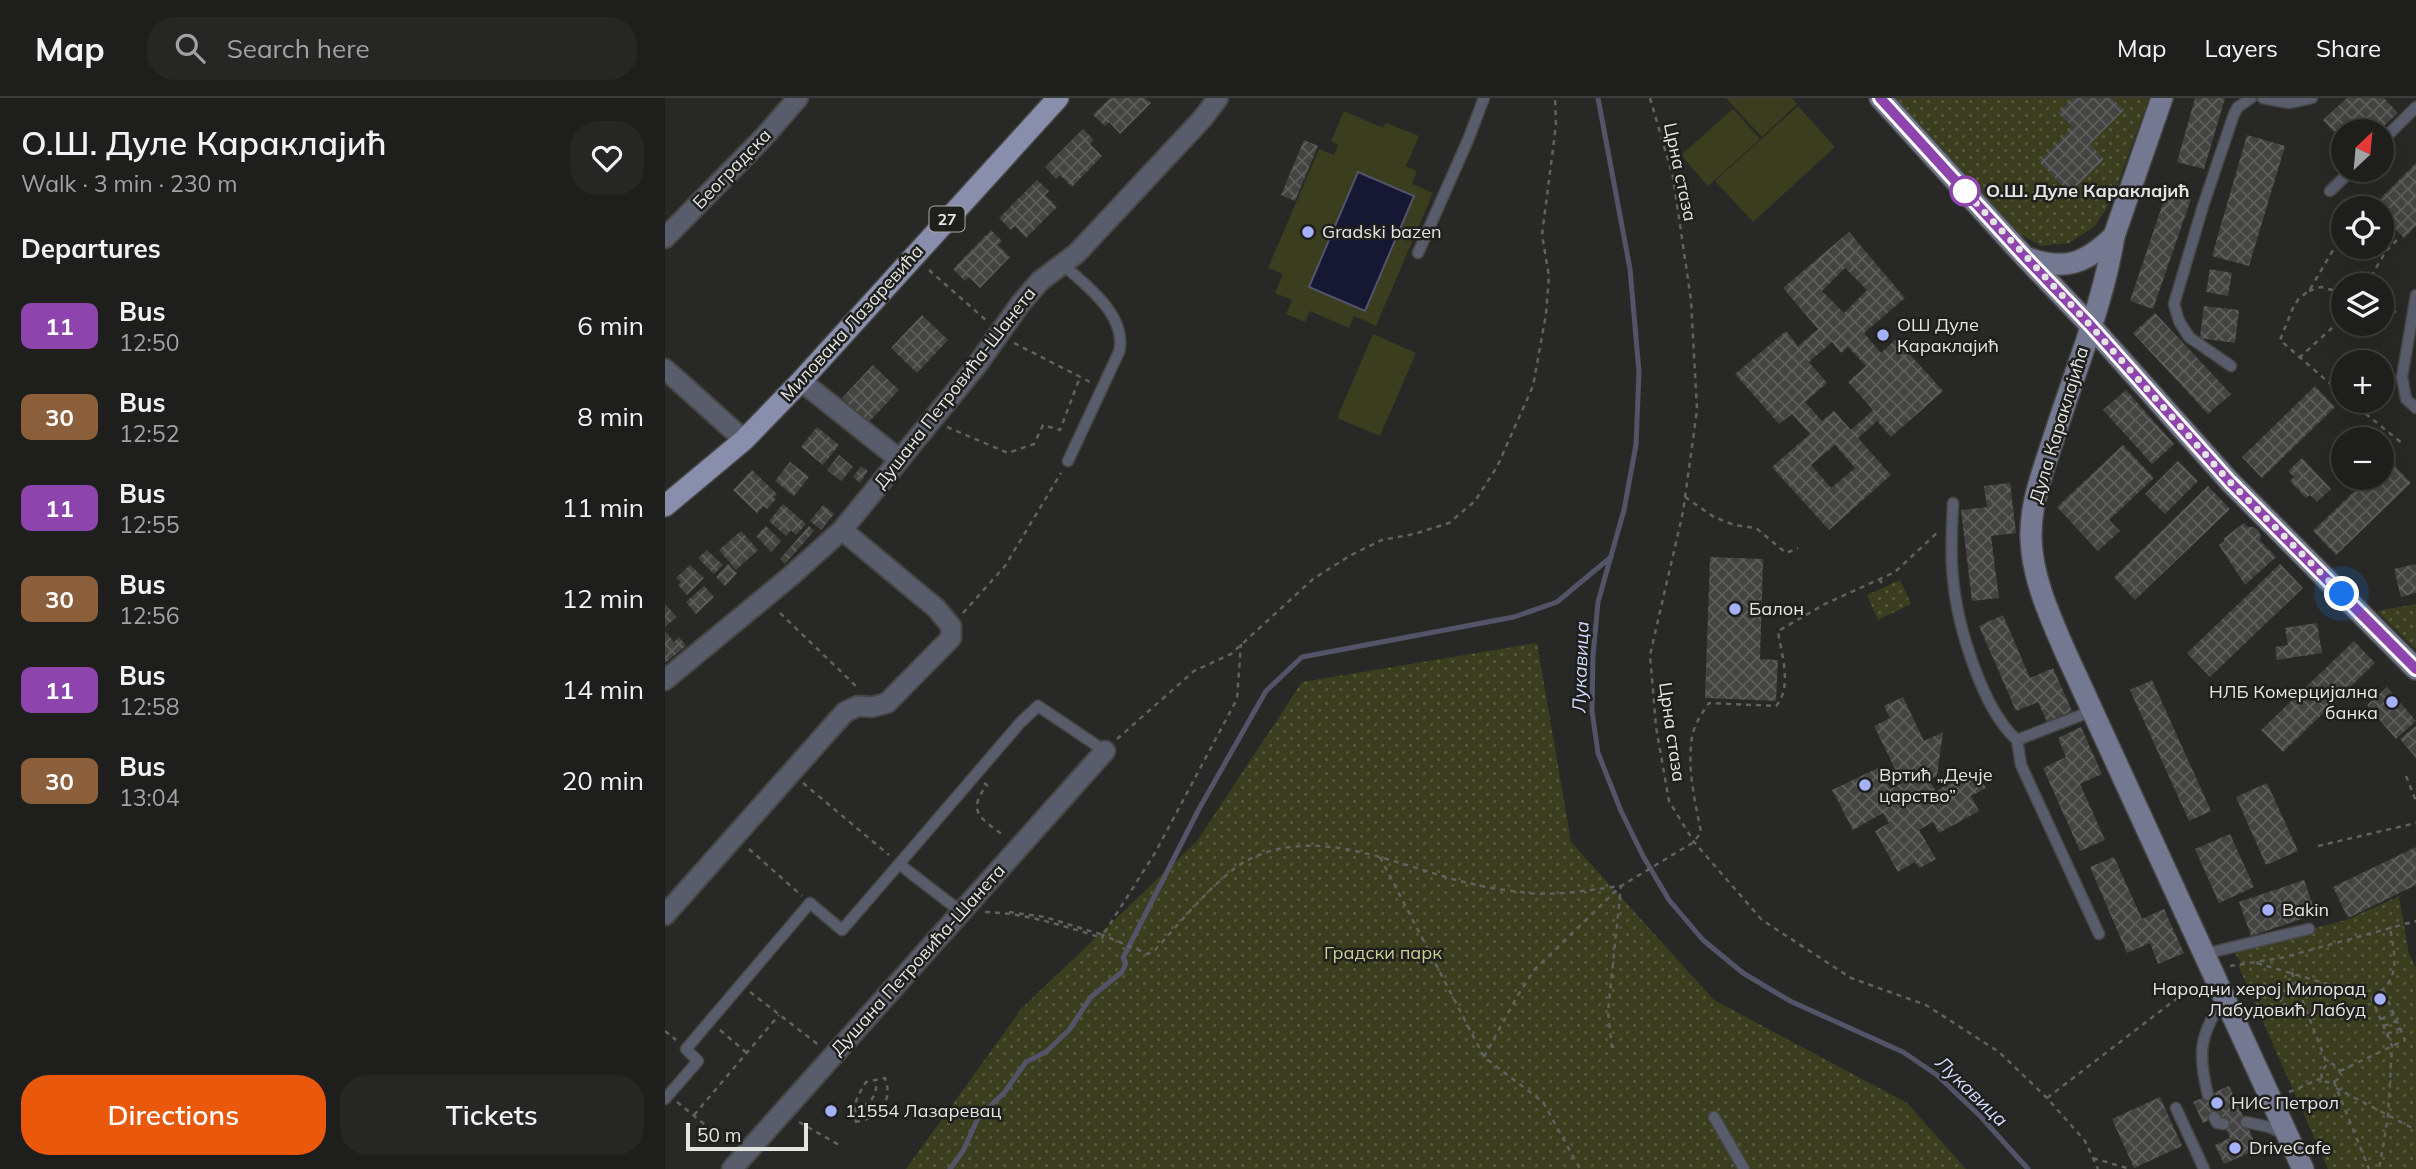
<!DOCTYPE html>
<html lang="en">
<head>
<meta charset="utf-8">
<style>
	body { margin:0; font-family:Mulish,sans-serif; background:#262725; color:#f1f3f6; height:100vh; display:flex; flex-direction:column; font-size:26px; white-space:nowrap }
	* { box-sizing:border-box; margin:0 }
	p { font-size:23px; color:#a1a2a3 }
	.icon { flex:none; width:38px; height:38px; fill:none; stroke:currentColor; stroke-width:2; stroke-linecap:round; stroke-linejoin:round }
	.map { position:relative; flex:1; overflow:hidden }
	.side { display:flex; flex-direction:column; background:#1e1f1c; width:665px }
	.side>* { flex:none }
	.badge { padding:0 14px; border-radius:10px; font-size:24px; line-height:46px }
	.needle { width:46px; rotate:26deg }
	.buttons { position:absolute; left:1666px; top:21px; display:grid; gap:14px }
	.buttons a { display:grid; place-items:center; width:63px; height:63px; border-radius:50%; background:#1e1f1c; box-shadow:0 7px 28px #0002,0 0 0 2px #3c3d3b; font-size:35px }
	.scale { position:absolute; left:21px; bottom:18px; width:122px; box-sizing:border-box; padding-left:7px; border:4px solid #e4e4e2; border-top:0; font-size:19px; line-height:24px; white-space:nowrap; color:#e4e4e2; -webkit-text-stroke:5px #1f1f1d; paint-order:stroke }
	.you { position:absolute; width:35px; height:35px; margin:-18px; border:5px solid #fff; border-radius:50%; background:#1a73e8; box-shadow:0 0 0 10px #1a73e833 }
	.map>.badge { position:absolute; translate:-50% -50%; box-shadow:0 0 0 4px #fff }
	h2 { padding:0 21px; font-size:26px; line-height:63px }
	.round { display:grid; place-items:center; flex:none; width:74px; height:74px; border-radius:28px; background:#262725 }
	.head { display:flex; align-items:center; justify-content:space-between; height:119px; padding:0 21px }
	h1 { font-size:33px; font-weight:600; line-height:52px }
	.action { display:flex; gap:14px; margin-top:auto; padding:14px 21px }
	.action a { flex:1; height:80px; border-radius:28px; background:#ea580c; color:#fff; font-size:28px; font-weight:600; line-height:80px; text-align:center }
	.action a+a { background:#262725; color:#f1f3f6 }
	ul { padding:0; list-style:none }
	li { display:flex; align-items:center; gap:21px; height:91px; padding:0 21px }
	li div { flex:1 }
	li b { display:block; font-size:26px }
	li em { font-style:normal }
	li .badge { min-width:77px; font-weight:700; text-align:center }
	header { display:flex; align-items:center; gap:42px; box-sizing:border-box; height:98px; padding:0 35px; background:#1e1f1c; border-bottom:2px solid #3c3d3b }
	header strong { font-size:33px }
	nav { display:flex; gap:38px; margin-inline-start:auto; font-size:24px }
	.search { width:490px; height:63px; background:#262725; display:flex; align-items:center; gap:18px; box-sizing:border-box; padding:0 24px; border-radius:28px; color:#a1a2a3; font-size:26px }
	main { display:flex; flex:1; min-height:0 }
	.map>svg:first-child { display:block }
</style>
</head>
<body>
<header>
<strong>Map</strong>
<div class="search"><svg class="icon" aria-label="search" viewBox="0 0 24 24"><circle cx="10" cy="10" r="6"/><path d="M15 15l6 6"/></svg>Search here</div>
<nav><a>Map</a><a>Layers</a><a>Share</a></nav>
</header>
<main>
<section class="side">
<div class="head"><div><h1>О.Ш. Дуле Караклајић</h1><p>Walk · 3 min · 230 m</p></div><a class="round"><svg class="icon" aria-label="heart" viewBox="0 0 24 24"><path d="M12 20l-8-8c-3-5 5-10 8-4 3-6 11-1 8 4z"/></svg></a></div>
<h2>Departures</h2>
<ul>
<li><span class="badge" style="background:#8e44ad;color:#fff">11</span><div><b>Bus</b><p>12:50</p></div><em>6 min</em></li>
<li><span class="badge" style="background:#8b5e3c;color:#fff">30</span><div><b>Bus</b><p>12:52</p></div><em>8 min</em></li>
<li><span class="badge" style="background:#8e44ad;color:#fff">11</span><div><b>Bus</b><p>12:55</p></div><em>11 min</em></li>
<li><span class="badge" style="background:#8b5e3c;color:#fff">30</span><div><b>Bus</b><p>12:56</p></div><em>12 min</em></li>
<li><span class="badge" style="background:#8e44ad;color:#fff">11</span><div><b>Bus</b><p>12:58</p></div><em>14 min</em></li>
<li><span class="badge" style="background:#8b5e3c;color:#fff">30</span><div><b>Bus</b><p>13:04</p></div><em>20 min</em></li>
</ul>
<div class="action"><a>Directions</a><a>Tickets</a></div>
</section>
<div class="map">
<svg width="1751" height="1071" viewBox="0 0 1751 1071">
	<defs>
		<pattern id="grass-dots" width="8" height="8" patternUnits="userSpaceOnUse" patternTransform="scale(1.75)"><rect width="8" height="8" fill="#3a3d1e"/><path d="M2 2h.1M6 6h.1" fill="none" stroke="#56593e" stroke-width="1.8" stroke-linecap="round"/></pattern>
		<pattern id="building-cross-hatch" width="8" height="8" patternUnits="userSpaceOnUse" patternTransform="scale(1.75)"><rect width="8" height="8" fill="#434441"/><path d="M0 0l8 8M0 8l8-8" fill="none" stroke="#5e5f5c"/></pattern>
	</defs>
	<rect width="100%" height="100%" fill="#282926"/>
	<g fill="url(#grass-dots)">
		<polygon points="1227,0 1484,0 1447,102 1430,128 1404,145 1376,148 1347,132"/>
		<polygon points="1235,482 1246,506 1213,522 1202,497"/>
		<polygon points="1751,506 1751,552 1712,513"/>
		<polygon points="872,545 906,744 1049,902 1242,1005 1301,1071 241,1071 357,910 532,743 637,584"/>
		<polygon points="1734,798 1744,856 1751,870 1751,1071 1663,1071 1573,867 1576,865 1568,852 1684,821"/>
	</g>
	<g fill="#3a3d1e">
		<polygon points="1061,0 1126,0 1132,6 1097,39"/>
		<polygon points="1133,8 1170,49 1088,124 1050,83"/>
		<polygon points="1068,11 1095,41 1043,88 1016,57"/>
		<polygon points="679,13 718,30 721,25 754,38 741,68 752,73 747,86 768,95 711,228 689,218 684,230 645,213 640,224 621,216 627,202 610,195 618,176 603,170 654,51 669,57 673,46 666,43"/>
		<polygon points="708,236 751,255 715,338 672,320"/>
	</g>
	<polygon fill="#151733" stroke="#535468" stroke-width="2" points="693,74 749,98 700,213 644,189"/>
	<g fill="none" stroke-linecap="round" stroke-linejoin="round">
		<g stroke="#535468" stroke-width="5">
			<polyline points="933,0 965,171 974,274 971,347 959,412 933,504 928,558 927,613 933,655 956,713 978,758 1004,802 1038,842 1078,875 1125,903 1238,954 1272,977 1316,1019 1363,1071"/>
			<polyline points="285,1071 298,1053 314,1018 339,995 361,964 381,954 404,932 426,899 457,874 461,865 458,860 534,711 601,593 637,559 849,519 892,504 946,459"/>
		</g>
	</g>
	<g fill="url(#building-cross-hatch)" fill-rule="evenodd">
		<polygon points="445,0 480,0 486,5 455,36 444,24 440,28 428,17"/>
		<polygon points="1408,0 1446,0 1459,12 1425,46 1439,61 1405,95 1374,64 1408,29 1393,15"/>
		<polygon points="1530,0 1560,0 1539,71 1512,64"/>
		<polygon points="1682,0 1719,0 1733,15 1713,33 1678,33 1678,44 1658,22"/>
		<polygon points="418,31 429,42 425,46 437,58 407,89 395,77 391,81 380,69"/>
		<polygon points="1582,37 1620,48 1584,168 1547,158"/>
		<polygon points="639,42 653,48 630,103 616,97"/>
		<polygon points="1751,65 1751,128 1739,140 1717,118 1717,110 1707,109"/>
		<polygon points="372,82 384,93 380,97 392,109 361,140 350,128 346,132 334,120"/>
		<polygon points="1502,93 1526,101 1488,211 1465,203"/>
		<polygon points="326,132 337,143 333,147 345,159 315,190 304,179 300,183 288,171"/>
		<path d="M 1184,134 L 1240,200 L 1199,235 L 1216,255 L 1231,241 L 1278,293 L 1226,339 L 1212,323 L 1193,340 L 1226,377 L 1164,432 L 1107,369 L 1145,336 L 1127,316 L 1114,326 L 1070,276 L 1121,233 L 1133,248 L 1153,231 L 1118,190 ZM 1180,170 L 1202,192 L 1179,215 L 1157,193 ZM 1167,244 L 1176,255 L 1183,249 L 1201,268 L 1183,284 L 1208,312 L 1186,332 L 1169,313 L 1157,323 L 1140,304 L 1162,285 L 1144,264 ZM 1170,347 L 1190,370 L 1166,390 L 1146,367 Z"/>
		<polygon points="1545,171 1567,175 1563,198 1541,194"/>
		<polygon points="1539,208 1574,212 1570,245 1535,240"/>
		<polygon points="1490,215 1566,296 1543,316 1468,235"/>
		<polygon points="257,217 283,242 252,275 226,250"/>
		<polygon points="208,267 234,292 203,325 177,300"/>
		<polygon points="1650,288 1670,309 1597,380 1577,359"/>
		<polygon points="1461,292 1509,346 1487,366 1438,312"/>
		<polygon points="152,329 174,347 158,367 136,349"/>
		<polygon points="1458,347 1489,380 1444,422 1455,433 1433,453 1392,409"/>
		<polygon points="174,357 188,369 176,383 162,372"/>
		<polygon points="1637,360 1666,391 1652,404 1645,397 1641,400 1625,383 1629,379 1623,373"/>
		<polygon points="1723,361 1746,385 1671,457 1648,433 1703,380 1717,380 1717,367"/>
		<polygon points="1513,363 1533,383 1500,416 1480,396"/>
		<polygon points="125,364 144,379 129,398 110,383"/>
		<polygon points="196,368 203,373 195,385 188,379"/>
		<polygon points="87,372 112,396 109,399 111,401 102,411 99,408 92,415 68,392"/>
		<polygon points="1345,385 1351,435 1326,438 1334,500 1307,503 1296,412 1322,409 1319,388"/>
		<polygon points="1543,388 1565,411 1470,502 1449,479"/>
		<polygon points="118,406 141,426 131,437 126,432 121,438 104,423"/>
		<polygon points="158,407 169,416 156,432 145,423"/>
		<polygon points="1579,425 1583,429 1588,429 1593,432 1596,438 1595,443 1611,459 1580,487 1554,447 1560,443 1558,441"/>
		<polygon points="101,428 116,443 106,454 91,438"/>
		<polygon points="144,428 149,433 120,466 115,461"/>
		<polygon points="76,433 93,452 71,472 54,452"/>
		<polygon points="42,452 58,467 49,476 33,460"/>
		<polygon points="1045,459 1098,461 1095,561 1113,562 1111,603 1040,600"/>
		<polygon points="63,466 72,475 60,488 51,479"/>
		<polygon points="1615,466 1638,490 1545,579 1522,555"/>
		<polygon points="1751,466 1751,495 1736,499 1729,471"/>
		<polygon points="25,467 39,480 22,497 13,487 16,484 11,480"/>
		<polygon points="39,488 49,499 31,516 21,504"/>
		<polygon points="0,506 12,519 0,529"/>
		<polygon points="1338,517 1365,580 1388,570 1407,613 1382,624 1373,604 1351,613 1314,528"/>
		<polygon points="1652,525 1657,555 1612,562 1610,549 1623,547 1620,530"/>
		<polygon points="0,533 9,544 14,539 21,548 0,565"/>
		<polygon points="1689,543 1710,565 1618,654 1596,632"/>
		<polygon points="1487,582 1546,713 1524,723 1465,592"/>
		<polygon points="1722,589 1751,623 1731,641 1702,607"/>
		<polygon points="1238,599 1259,643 1278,634 1272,678 1264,682 1271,693 1310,671 1321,690 1306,698 1314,713 1274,735 1268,724 1254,732 1271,761 1255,770 1250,764 1233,774 1210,733 1224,725 1218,715 1188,732 1167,692 1215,669 1225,691 1237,685 1209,628 1225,620 1219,608"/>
		<polygon points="1751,628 1751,660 1735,641"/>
		<polygon points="1416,629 1437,676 1415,686 1440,742 1415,753 1378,670 1401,659 1393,640"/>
		<polygon points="1602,685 1633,753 1601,767 1571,699"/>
		<polygon points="1565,736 1589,789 1554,805 1530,751"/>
		<polygon points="1751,749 1751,787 1683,820 1668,789"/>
		<polygon points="1449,759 1477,821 1499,811 1519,855 1493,866 1485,845 1462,855 1425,769"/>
		<polygon points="1639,782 1651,816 1586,838 1574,804"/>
		<polygon points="1564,988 1593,1051 1559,1066 1550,1047 1565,1040 1554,1017 1538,1025 1528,1004"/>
		<polygon points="1495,999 1517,1048 1469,1070 1447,1021"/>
	</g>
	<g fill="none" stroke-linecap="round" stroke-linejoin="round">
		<g stroke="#464744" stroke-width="13">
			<g id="lane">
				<polyline points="1598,0 1624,5 1647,0"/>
				<polyline points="1717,43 1751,9"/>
				<polyline points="1665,93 1687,72"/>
				<polyline points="753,155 803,42 819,0"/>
				<path d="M 397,166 C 421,187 463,218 454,254 L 403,363"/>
				<polyline points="1751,197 1737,279 1741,301 1751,310"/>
				<polyline points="1566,268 1524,239 1514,223 1509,206 1538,108 1569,16 1573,9 1586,0"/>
				<path d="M 1288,405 C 1287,430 1285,455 1288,480 C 1292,527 1317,611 1352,642 L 1427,613"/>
				<polyline points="1352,642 1356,667 1434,836"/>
				<polyline points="295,813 234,766 355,625 373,608 440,653"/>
				<polyline points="1539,856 1644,831"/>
				<path d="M 1543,997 C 1532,954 1535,937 1559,899"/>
				<polyline points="0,1001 33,963 21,951 145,805 177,832 234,766"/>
				<polyline points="1511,1010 1539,1071"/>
				<polyline points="1049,1019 1079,1071"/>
				<polyline points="1549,1019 1552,1025 1559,1026"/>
				<polyline points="1581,1024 1604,1029 1620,1036"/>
			</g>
		</g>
		<g stroke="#464744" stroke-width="23">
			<g id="street">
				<polyline points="0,140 99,39 133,0"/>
				<polyline points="0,271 79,342"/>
				<polyline points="136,283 234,361"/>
				<polyline points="0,582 127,477 177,432 312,267 356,205 375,183 412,155 538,20 553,0"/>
				<polyline points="0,817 180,614 193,608 207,609 222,605 286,540 286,528 271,510 177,432"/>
				<polyline points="67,1071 440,653"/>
			</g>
		</g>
		<g stroke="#464744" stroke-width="24">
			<g id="secondary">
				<polyline points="1215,0 1359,158 1425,227 1565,384 1751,571"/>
				<path d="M 1497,0 L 1449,138 C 1438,207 1409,275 1388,342 C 1378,373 1365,406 1366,440 C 1367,479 1384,516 1399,551 L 1638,1071"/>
				<path d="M 1360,159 C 1399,174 1420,166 1449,138"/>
			</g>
		</g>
		<g stroke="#464744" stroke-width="24">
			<polyline id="primary" points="0,408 79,342 136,283 393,0"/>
		</g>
		<g stroke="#61625f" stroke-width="2.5" stroke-dasharray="5 5" stroke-linecap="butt">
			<polyline points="985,0 1008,79 1026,202 1032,312 1018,414 985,557 991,629 1004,703 1029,744 1097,822 1186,880 1261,907 1334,954 1382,1000 1420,1043 1433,1071"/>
			<polyline points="1678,135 1644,193 1634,200 1628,210 1615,242 1678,297"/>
			<polyline points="264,172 322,223"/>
			<polyline points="1701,187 1721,153 1734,140"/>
			<polyline points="1644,193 1656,189 1678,195"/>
			<polyline points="1717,209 1734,215"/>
			<polyline points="349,245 427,285"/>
			<polyline points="1634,260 1678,220"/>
			<polyline points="1685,303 1738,346"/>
			<polyline points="282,329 343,355 369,346 378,327 395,332 415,279"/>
			<polyline points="1020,399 1049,419 1069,427 1091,430 1121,455 1133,450"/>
			<polyline points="1214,481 1219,488"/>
			<polyline points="115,515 193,590"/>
			<polyline points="298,515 340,468 396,375"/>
			<polyline points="452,641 529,573 566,556 648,481 686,457 717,442 749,436 784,425 810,403 832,369 868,288 881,216 884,178 877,137 891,27 890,0"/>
			<polyline points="1741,678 1751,703"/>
			<polyline points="138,685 224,757"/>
			<path d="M 319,685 L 322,687 C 300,715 318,721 339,738"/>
			<polyline points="1653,748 1751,725"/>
			<polyline points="84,751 137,798"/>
			<polyline points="715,759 819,959 878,1004 915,1071"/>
			<path d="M 320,814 C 360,815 399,828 437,840 L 438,837 L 483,856 L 490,852 C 514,826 552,779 581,763 C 652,725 732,768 803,785 C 820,789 838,792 855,794 C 888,799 923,792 956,788"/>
			<polyline points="344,814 380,819 438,837 490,755 572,601 576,546"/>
			<path d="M 1592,865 L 1706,899 C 1737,884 1730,858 1725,830"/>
			<polyline points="1565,868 1616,860 1751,823"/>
			<polyline points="85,894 155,948"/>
			<polyline points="1706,899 1727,948 1723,1019 1714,1071"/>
			<polyline points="1642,914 1615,905 1627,875 1662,966"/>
			<polyline points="1716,921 1729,916"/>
			<polyline points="1719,928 1732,923"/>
			<polyline points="55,932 82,955"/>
			<polyline points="0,933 11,942"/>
			<polyline points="1722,936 1736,930"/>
			<polyline points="947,950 943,914 956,788"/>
			<path d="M 819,959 L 853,897 L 870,871 L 956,788 L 1029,744 L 1036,734 C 1030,704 1022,670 1027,639 C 1029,627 1037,615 1044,605 L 1111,608 C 1128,589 1116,555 1113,533 L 1160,506 L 1230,474 L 1273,434"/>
			<polyline points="1675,973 1740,942 1719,893"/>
			<polyline points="1669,984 1704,1071"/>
			<polyline points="1671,990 1751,1032"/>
			<polyline points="1624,994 1657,980 1661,984 1669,984 1673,981 1675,973 1668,966 1662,966 1656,975 1657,980"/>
			<polyline points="1382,1000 1532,885"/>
			<polyline points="12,1004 64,1046"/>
			<path d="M 189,1012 C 204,1007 213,999 211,982"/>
			<polyline points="29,1017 114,917"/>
			<polyline points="134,1024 174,1047"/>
			<path d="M 190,1024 C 213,1021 229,1004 220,980 L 201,984 C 189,1004 189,1004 191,1028"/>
			<polyline points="1428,1060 1465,1071"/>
		</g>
		<use href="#lane" stroke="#595c6b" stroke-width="10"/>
		<use href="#street" stroke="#595c6b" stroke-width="19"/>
		<use href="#secondary" stroke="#747890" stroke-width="21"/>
		<use href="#primary" stroke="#898eac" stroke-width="21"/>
	</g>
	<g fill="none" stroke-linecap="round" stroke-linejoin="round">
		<g stroke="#fff" stroke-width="16">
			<polyline id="line" points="1215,0 1359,158 1425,227 1565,384 1751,571"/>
		</g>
		<use href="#line" stroke="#8e44ad" stroke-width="10"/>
		<polyline stroke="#e4e4e2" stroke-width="7" stroke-dasharray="0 12.6" points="1300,93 1297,90 1425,227 1565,384 1677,496"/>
	</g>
	<circle fill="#fff" stroke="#8e44ad" stroke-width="3.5" cx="1300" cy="93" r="14"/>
	<g fill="#a6b1fc" stroke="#1f1f1d" stroke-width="2.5">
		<circle cx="643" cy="134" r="7"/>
		<circle cx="1218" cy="237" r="7"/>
		<circle cx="1070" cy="511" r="7"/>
		<circle cx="1727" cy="604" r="7"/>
		<circle cx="1200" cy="687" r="7"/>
		<circle cx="1603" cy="812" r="7"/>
		<circle cx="1715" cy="901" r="7"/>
		<circle cx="1552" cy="1005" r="7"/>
		<circle cx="166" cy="1013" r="7"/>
		<circle cx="1570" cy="1050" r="7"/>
	</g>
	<g text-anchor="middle" stroke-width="5" stroke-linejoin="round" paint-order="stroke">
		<rect fill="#1f1f1d" stroke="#a9a9a7" stroke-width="2" x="264.5" y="108.5" width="35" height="25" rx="5"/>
		<g font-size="16" font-weight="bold" fill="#e4e4e2">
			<text x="282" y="127">27</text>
		</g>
		<g font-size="18" fill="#e4e4e2" stroke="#1f1f1d">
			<text transform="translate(67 71) rotate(-46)" y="6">Београдска</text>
			<text transform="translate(1015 74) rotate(78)" y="6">Црна стаза</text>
			<text transform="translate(187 225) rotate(-48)" y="6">Милована Лазаревића</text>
			<text transform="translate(290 290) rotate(-52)" y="6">Душана Петровића-Шанета</text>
			<text transform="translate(1394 327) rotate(-73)" y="6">Дула Караклајића</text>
			<text transform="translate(1007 634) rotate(82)" y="6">Црна стаза</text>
			<text transform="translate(253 862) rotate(-48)" y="6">Душана Петровића-Шанета</text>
		</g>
		<g font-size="18" font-weight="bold" fill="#e4e4e2" stroke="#1f1f1d" text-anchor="start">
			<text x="1321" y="99">О.Ш. Дуле Караклајић</text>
		</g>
		<g font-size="18" fill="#e4e4e2" stroke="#1f1f1d" text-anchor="start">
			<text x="657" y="140">Gradski bazen</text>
			<text x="1232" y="233">ОШ Дуле<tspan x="1232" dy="21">Караклајић</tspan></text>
			<text x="1084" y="517">Балон</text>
			<text x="1713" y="600" text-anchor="end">НЛБ Комерцијална<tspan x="1713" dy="21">банка</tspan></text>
			<text x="1214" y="683">Вртић „Дечје<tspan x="1214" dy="21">царство”</tspan></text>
			<text x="1617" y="818">Bakin</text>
			<text x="1701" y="897" text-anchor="end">Народни херој Милорад<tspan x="1701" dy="21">Лабудовић Лабуд</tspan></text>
			<text x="1566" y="1011">НИС Петрол</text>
			<text x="180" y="1019">11554 Лазаревац</text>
			<text x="1584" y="1056">DriveCafe</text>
		</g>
		<g font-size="18" fill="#c8cf90" stroke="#1f1f1d">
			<text x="718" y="861">Градски парк</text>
		</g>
		<g font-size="19" font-style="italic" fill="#d2d9fd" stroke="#1f1f1d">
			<text transform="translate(915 569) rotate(-88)" y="7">Лукавица</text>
			<text transform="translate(1307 993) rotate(44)" y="7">Лукавица</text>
		</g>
	</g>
</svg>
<div class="buttons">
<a><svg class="needle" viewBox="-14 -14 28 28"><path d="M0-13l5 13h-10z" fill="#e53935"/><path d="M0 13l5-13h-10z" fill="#a1a2a3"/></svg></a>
<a><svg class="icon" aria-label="locate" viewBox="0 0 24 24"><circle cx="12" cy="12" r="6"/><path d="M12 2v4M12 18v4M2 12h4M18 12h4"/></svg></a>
<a><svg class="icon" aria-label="layers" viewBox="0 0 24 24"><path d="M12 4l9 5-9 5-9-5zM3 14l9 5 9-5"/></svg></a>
<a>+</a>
<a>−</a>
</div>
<div class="scale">50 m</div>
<div class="you" style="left:1677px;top:496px"></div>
</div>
</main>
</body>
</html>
